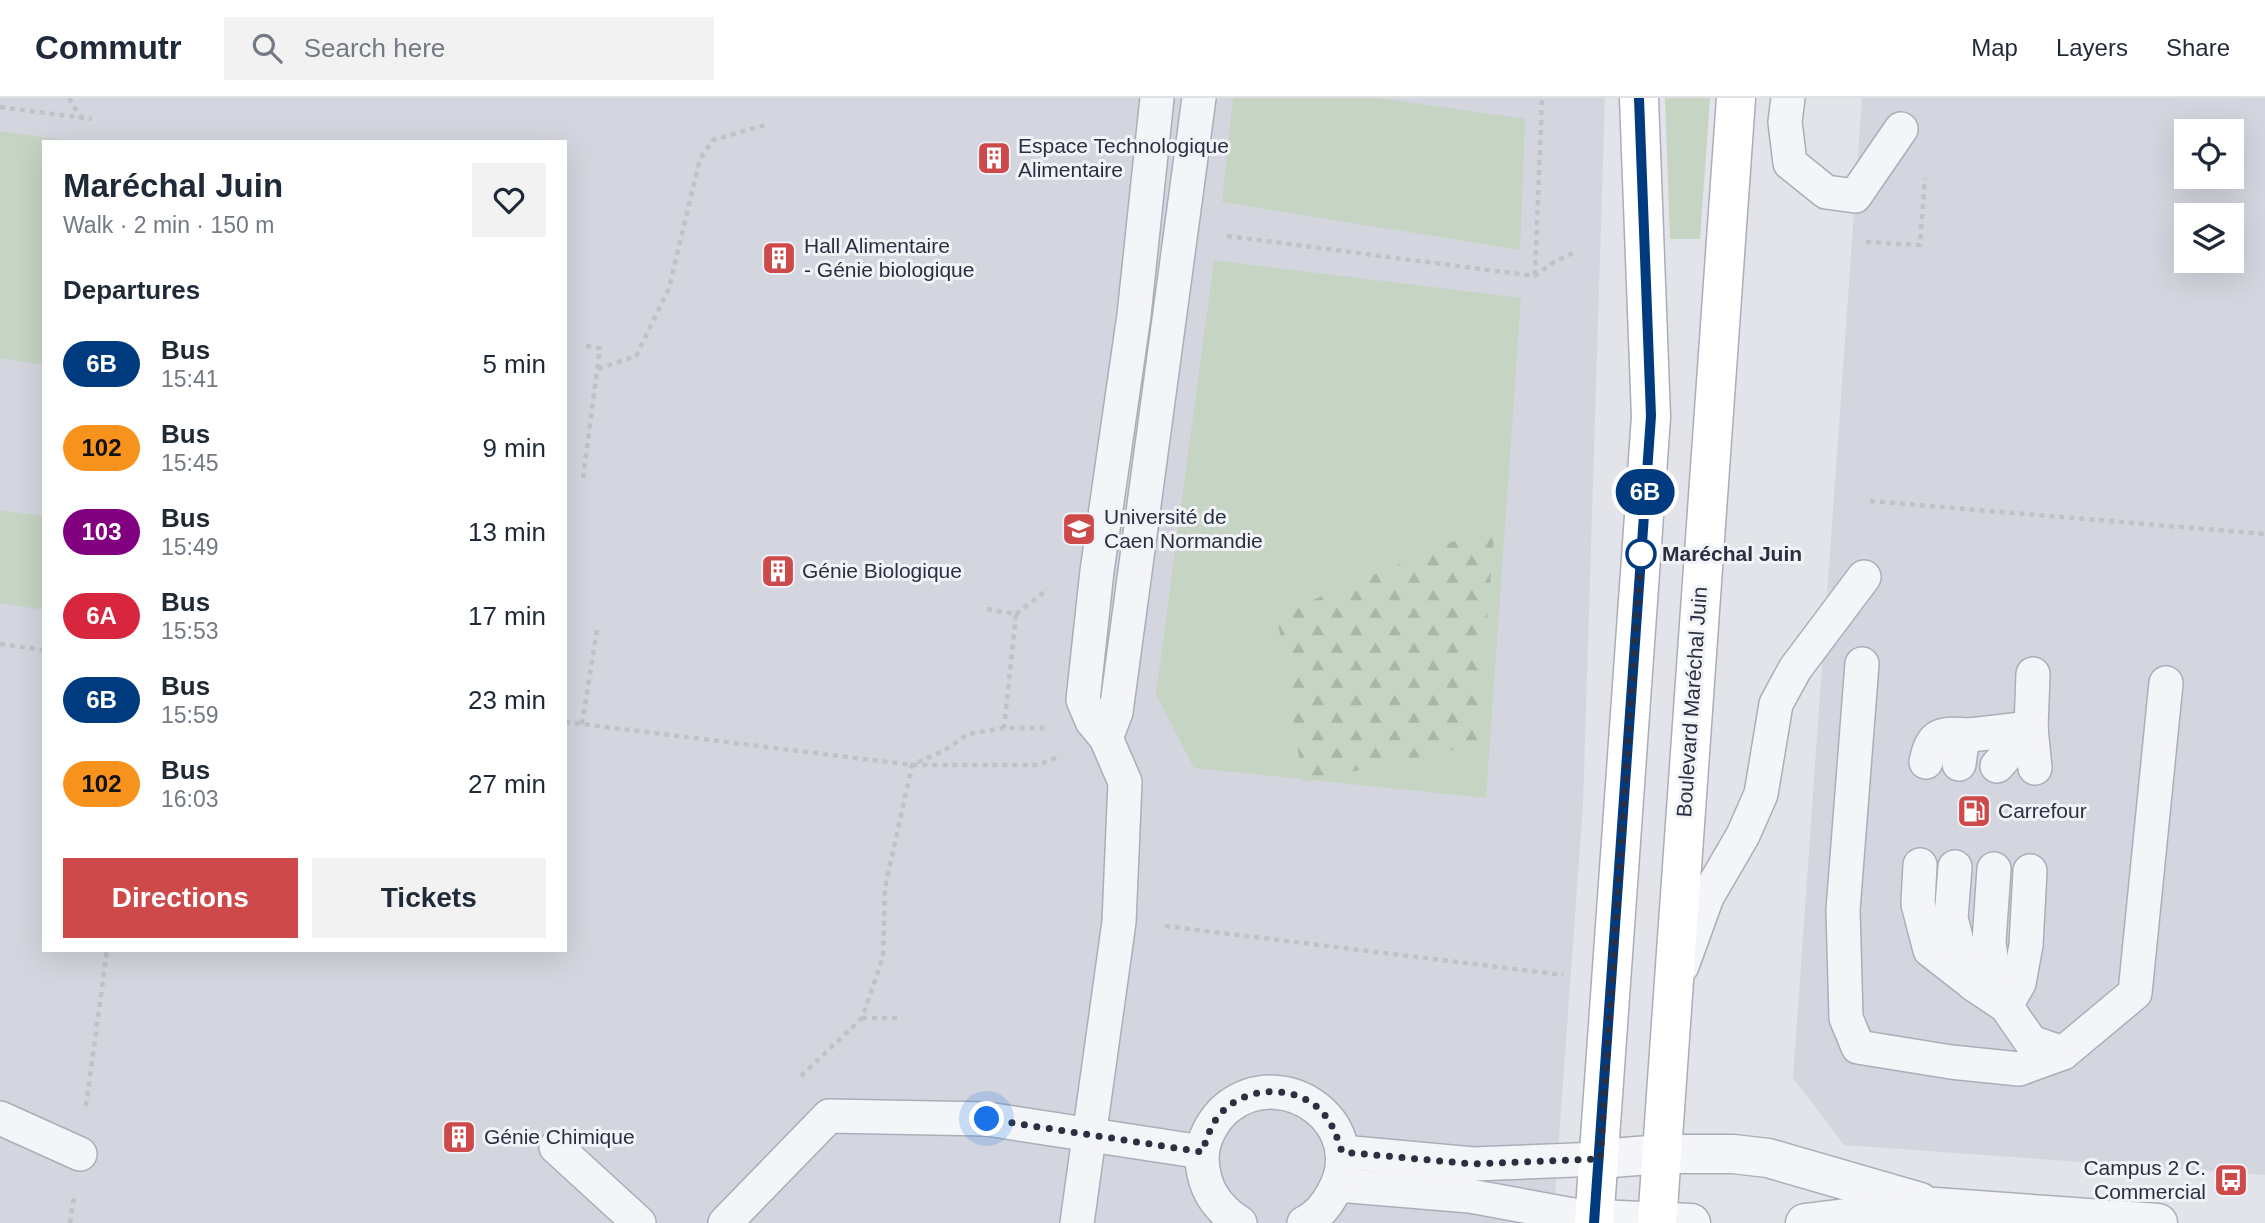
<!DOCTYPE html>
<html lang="en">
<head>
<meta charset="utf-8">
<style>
	body { margin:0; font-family:Helvetica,sans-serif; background:#f2f2f3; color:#1f2937; height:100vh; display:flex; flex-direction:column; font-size:26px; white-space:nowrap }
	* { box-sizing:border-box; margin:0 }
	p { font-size:23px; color:#747a83 }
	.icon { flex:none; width:38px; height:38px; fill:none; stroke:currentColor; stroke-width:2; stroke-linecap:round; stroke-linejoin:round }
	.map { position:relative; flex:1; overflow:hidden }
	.sheet { position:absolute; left:42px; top:42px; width:525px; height:812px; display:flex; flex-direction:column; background:#fff; border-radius:0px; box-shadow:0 7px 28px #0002 }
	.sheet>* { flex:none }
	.badge { padding:0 14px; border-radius:23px; font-size:24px; line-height:46px }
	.tools { position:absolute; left:2174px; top:21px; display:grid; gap:14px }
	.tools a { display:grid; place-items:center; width:70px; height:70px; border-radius:0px; background:#fff; box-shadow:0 7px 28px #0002; font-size:35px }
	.you { position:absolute; width:35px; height:35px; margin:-18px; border:5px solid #fff; border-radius:50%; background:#1a73e8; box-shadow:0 0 0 10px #1a73e833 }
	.map>.badge { position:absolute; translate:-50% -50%; box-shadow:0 0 0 4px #fff }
	h2 { padding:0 21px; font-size:26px; line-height:63px }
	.round { display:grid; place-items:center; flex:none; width:74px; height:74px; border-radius:0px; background:#f2f2f3 }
	.head { display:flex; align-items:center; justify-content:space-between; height:119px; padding:0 21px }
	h1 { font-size:33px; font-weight:600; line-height:52px }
	.action { display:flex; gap:14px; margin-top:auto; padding:14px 21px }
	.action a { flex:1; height:80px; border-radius:0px; background:#cd494a; color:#fff; font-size:28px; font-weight:600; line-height:80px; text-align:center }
	.action a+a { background:#f2f2f3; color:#1f2937 }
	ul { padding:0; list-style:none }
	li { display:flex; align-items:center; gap:21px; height:84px; padding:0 21px }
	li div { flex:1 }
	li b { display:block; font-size:26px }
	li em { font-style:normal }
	li .badge { min-width:77px; font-weight:700; text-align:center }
	header { display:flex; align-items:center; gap:42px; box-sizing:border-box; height:98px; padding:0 35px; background:#fff; border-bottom:2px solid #e0e1e3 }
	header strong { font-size:33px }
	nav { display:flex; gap:38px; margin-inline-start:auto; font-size:24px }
	.search { width:490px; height:63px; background:#f2f2f3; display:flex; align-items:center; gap:18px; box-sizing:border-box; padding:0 24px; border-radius:0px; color:#747a83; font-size:26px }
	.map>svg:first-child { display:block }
</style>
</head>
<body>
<header>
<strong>Commutr</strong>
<div class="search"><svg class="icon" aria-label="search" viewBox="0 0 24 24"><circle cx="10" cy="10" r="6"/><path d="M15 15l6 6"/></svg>Search here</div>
<nav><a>Map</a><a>Layers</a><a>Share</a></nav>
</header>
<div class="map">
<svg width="2265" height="1125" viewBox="0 0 2265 1125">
	<defs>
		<pattern id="forest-firs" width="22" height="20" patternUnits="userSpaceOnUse" patternTransform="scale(1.75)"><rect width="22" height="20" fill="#c5d4c3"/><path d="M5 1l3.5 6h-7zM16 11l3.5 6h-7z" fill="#a9b6a9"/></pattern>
	</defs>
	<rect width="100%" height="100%" fill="#e2e4ea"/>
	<g fill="#d4d6df" fill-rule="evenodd">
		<path d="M 0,0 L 1605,0 L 1583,707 L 1553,1125 L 0,1125 ZM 44,44 L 565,44 L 565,852 L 44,852 Z"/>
		<path d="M 1862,0 L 2265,0 L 2265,1077 L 1844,1047 L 1793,980 ZM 2186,33 L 2231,33 L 2231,79 L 2186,79 ZM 2186,117 L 2231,117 L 2231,163 L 2186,163 Z"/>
	</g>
	<g fill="#c5d4c3">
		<polygon points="1233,0 1379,0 1525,21 1520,152 1222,104"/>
		<polygon points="1665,0 1710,0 1700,141 1670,141"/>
		<polygon points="0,33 77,44 44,44 44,267 0,260"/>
		<polygon points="1214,162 1521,200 1486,700 1194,670 1156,596"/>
		<polygon points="0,412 44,418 44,512 0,505"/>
	</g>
	<polygon fill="url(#forest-firs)" points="1495,426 1477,647 1303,684 1277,517"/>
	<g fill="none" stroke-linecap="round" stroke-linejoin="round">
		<g stroke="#abaeb8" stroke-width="36">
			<g id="service">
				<polyline points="1788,0 1785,24 1790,65 1826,94 1855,98 1901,31"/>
				<polyline points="1862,566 1843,812 1846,920 1858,949 1951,964 2019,971 2063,955 2135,895 2166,585"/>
				<polyline points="2033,576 2031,630 2035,670"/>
				<polyline points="1106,640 1116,614 1199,0"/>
				<path d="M 1926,664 C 1932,634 1942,635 1970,637"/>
				<polyline points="1959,666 1962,644 1970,637 2031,630"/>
				<polyline points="1997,668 2031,630"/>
				<polyline points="1920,767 1918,806 1930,852 1971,884"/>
				<polyline points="1955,769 1951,820 1961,859 1973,886 2006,908 2019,885 2026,847 2030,773"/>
				<polyline points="1994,771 1989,844 1994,883 2006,908 2031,944 2063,955"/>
				<polyline points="1682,868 1707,799 1743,737 1761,696 1776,606 1795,571 1864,479"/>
				<polyline points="0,1020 80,1056"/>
				<polyline points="556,1049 639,1125"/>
				<polyline points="1342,1054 1473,1066 1599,1061"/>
				<polyline points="1338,1087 1470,1098 1595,1121"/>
				<polyline points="725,1125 829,1018 987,1021 1202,1054"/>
				<polyline points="1077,1125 1119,824 1125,684 1106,640 1092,623 1083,602 1097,473 1134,217 1157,0"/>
				<path d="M 1240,1125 C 1215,1109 1203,1089 1202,1060 C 1202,1041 1214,1020 1228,1009 C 1287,964 1371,1029 1333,1095 C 1326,1108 1317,1119 1304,1125"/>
			</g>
		</g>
		<g stroke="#abaeb8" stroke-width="41">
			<g id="minor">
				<polyline points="1599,1061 1662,1056 1733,1056 1768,1060 1920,1104"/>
				<polyline points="1595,1121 1691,1125"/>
				<polyline points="1805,1125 1935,1109 2158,1125"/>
			</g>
		</g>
		<g stroke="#abaeb8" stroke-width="41">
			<g id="secondary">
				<polyline points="1594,1125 1651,319 1639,0"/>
				<polyline points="1657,1125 1736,0"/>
			</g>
		</g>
		<g stroke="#bfc2c9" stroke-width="4.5" stroke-dasharray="5 5" stroke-linecap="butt">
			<polyline points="69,0 81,20"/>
			<polyline points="0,9 92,21"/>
			<polyline points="1227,138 1535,178 1552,165 1577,153"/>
			<polyline points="1866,144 1920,147 1925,80"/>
			<polyline points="1535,177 1542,0"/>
			<polyline points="598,271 636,258 669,190 700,61 713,42 765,27"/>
			<polyline points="583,380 600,250 586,248"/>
			<polyline points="1870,403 2265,436"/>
			<polyline points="987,511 1016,516 1004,630"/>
			<polyline points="1016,516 1048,491"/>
			<polyline points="0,546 44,552"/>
			<polyline points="565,624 912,667 1038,667 1061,658"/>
			<polyline points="582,626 597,532"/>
			<polyline points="1165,828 1563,877"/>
			<polyline points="862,920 900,920"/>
			<polyline points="801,978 862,920 883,859 885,790 912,667 945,652 968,636 1004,630 1044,630"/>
			<polyline points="86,1008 107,852"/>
			<polyline points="70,1125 74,1099"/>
		</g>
		<use href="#service" stroke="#f4f5f8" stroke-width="33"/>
		<use href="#minor" stroke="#f4f5f8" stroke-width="38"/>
		<use href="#secondary" stroke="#fff" stroke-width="38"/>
	</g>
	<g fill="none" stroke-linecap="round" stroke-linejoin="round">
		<g stroke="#fff" stroke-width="16">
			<polyline id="line" points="1594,1125 1651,318 1639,0"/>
		</g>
		<use href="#line" stroke="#003b80" stroke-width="10"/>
		<path stroke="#2a2f42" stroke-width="7" stroke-dasharray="0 12.6" d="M 987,1021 L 1202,1054 C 1207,1040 1211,1026 1221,1015 C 1247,987 1298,986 1323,1015 C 1333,1026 1337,1039 1342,1054 L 1473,1066 L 1600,1061 L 1641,456"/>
	</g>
	<defs>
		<g id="building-square" transform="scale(1.75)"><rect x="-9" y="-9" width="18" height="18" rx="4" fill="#cd494a" stroke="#f1f3f7"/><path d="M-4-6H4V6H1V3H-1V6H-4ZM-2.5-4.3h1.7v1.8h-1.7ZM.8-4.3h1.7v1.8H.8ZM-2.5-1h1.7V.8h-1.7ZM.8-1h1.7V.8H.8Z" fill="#fff"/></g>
		<g id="university-square" transform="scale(1.75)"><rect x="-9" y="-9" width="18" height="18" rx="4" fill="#cd494a" stroke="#f1f3f7"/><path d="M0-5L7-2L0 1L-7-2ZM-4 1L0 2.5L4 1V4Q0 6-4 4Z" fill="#fff"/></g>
		<g id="fuel-square" transform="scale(1.75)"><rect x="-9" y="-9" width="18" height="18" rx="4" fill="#cd494a" stroke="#f1f3f7"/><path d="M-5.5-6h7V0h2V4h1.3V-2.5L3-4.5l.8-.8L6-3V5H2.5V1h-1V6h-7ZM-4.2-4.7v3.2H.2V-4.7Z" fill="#fff"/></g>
		<g id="bus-square" transform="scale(1.75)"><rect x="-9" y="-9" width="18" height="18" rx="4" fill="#cd494a" stroke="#f1f3f7"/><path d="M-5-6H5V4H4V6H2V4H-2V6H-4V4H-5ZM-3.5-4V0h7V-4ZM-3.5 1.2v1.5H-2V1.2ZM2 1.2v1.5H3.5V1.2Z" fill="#fff"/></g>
	</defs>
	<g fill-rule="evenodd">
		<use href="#building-square" x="994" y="60"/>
		<use href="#building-square" x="779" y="160"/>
		<use href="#university-square" x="1079" y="431"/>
		<use href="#building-square" x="778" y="473"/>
		<use href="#fuel-square" x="1974" y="713"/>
		<use href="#building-square" x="459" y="1039"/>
		<use href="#bus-square" x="2231" y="1082"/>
	</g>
	<circle fill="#fff" stroke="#003b80" stroke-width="3.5" cx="1641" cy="456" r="14"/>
	<g text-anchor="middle" stroke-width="6" stroke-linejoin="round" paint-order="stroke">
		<g font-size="21" fill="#2a2f42" stroke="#f1f3f7" text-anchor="start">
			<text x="1018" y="55">Espace Technologique<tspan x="1018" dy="24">Alimentaire</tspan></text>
			<text x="804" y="155">Hall Alimentaire<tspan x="804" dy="24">- Génie biologique</tspan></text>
			<text x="1104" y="426">Université de<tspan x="1104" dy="24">Caen Normandie</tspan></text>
			<text x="802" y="480">Génie Biologique</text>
			<text x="1998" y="720">Carrefour</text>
			<text x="484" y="1046">Génie Chimique</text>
			<text x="2206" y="1077" text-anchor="end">Campus 2 C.<tspan x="2206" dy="24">Commercial</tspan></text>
		</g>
		<g font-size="21" font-weight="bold" fill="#2a2f42" stroke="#f1f3f7" text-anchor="start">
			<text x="1662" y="463">Maréchal Juin</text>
		</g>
		<g font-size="21" fill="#2a2f42" stroke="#f1f3f7">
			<text transform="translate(1692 604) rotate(-86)" y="7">Boulevard Maréchal Juin</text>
		</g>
	</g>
</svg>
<div class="tools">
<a><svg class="icon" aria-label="locate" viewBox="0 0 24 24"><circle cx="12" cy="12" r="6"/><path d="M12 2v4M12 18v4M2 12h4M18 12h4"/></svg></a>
<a><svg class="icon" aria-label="layers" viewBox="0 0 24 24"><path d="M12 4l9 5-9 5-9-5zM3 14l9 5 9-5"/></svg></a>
</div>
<div class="you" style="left:987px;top:1021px"></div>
<b class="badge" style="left:1645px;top:394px;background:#003b80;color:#fff">6B</b>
<section class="sheet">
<div class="head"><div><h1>Maréchal Juin</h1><p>Walk · 2 min · 150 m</p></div><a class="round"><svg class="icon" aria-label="heart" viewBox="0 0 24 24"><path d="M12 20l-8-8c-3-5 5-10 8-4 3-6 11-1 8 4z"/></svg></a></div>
<h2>Departures</h2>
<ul>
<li><span class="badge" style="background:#003b80;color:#fff">6B</span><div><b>Bus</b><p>15:41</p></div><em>5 min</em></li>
<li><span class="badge" style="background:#f7931d;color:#111">102</span><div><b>Bus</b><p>15:45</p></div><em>9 min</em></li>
<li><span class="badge" style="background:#800080;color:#fff">103</span><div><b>Bus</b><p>15:49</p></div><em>13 min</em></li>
<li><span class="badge" style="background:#d7263d;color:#fff">6A</span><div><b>Bus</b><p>15:53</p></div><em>17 min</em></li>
<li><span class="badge" style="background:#003b80;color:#fff">6B</span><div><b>Bus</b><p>15:59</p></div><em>23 min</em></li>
<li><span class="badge" style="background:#f7931d;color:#111">102</span><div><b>Bus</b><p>16:03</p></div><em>27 min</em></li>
</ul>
<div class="action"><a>Directions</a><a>Tickets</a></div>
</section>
</div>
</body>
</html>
